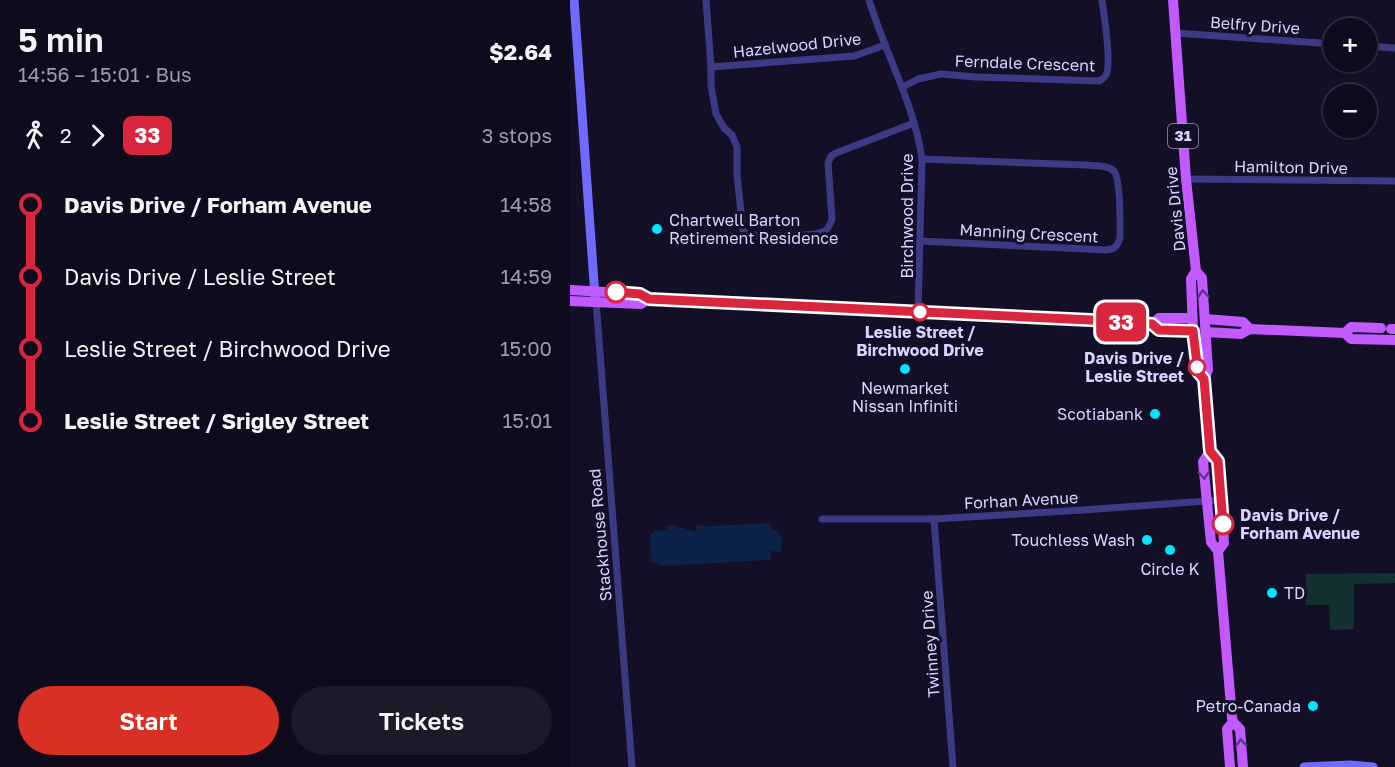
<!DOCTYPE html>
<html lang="en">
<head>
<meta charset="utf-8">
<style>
	body { margin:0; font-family:"Golos Text",sans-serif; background:#1c1929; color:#f1f3f6; height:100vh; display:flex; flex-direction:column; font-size:22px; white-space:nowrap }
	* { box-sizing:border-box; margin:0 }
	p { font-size:20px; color:#9b9ba3 }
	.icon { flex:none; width:33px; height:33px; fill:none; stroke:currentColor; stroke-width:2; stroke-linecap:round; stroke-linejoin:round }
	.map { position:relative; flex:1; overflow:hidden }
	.side { display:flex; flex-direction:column; background:#0e0b1c; width:570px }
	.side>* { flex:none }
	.badge { padding:0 12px; border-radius:9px; font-size:21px; line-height:39px }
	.buttons { position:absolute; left:753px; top:18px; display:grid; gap:12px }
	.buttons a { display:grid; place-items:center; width:54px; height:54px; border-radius:50%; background:#0e0b1c; box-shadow:0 2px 4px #0004,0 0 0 2px #2e2b3b; font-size:30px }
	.map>.badge { position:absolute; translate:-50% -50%; box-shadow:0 0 0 3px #fff }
	.legs { display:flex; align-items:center; gap:9px; height:66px; padding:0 18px; font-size:20px }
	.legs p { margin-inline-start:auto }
	.overview { display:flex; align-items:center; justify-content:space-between; height:102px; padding:0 18px }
	h1 { font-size:33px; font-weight:600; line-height:45px }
	.primary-button { display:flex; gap:12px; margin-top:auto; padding:12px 18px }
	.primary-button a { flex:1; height:69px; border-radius:36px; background:#d93025; color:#fff; font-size:24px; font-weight:600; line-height:69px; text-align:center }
	.primary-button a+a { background:#1c1929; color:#f1f3f6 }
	ul { padding:0 18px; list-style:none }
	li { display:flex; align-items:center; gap:21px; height:72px; font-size:22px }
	li i { display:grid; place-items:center; width:9px; height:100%; margin:0 8px; background:currentColor }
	li i::after { content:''; width:15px; height:15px; margin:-8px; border:4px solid; border-radius:50%; background:#0e0b1c }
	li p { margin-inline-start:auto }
	li:first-child i { background:linear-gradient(#0000 50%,currentColor 0) }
	li:last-child i { background:linear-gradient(currentColor 50%,#0000 0) }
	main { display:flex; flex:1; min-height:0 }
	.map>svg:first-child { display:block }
</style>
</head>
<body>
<main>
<section class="side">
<div class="overview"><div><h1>5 min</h1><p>14:56 – 15:01 · Bus</p></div><b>$2.64</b></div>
<div class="legs"><svg class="icon" aria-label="walk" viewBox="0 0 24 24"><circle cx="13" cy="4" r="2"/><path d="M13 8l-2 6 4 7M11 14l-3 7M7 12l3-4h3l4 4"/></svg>2<svg class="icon" aria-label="forward" viewBox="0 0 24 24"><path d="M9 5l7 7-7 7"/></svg><b class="badge" style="background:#d7263d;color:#fff">33</b><p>3 stops</p></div>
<ul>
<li><i style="color:#d7263d"></i><b>Davis Drive / Forham Avenue</b><p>14:58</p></li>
<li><i style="color:#d7263d"></i><span>Davis Drive / Leslie Street</span><p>14:59</p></li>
<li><i style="color:#d7263d"></i><span>Leslie Street / Birchwood Drive</span><p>15:00</p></li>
<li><i style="color:#d7263d"></i><b>Leslie Street / Srigley Street</b><p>15:01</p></li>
</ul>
<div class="primary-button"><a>Start</a><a>Tickets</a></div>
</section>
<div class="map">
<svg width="825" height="767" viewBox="0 0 825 767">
	<rect width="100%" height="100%" fill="#130f26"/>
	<polygon fill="#12302f" points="825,573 825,583 784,584 784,629 760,630 759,605 736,605 736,574"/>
	<polygon fill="#0c2248" points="201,523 201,527 204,531 206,529 212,539 211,552 201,551 200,560 94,566 81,562 80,534 85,531 96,530 98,525 103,525 126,532 127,525 141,526"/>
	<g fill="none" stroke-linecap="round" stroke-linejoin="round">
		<g stroke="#3d3a85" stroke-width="7">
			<path d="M 136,0 L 141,67 L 141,86 L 146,114 L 154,128 L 162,135 L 167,147 L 167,175 L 173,231 L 177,234 C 189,237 246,237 255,231 C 259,228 260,224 262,219 L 258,163 L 261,156 L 266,153 L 344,123"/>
			<path d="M 299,0 C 315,53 344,103 352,159 L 348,312"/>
			<polyline points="605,33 764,44"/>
			<polyline points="796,46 825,48"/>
			<polyline points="141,67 284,56 315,45"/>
			<path d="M 333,87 L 348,79 L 371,74 L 406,77 L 529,81 C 533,79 534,79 536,75 C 542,64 534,14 532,0"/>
			<polyline points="616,179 825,181"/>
			<path d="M 350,241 L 536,250 C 545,249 547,247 550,238 C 550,225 551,179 544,171 C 538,165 524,166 516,165 L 352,159"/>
			<polyline points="26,301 62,767"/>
			<polyline points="252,519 364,519 513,510 651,500"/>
			<polyline points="364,519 383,767"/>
		</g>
		<g stroke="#6f6bff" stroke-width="9">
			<polyline points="4,0 25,297"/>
			<polyline points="734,767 780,765 803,767"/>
		</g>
		<g stroke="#c25bff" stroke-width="10">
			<polyline points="603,0 616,179 626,271 632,278 638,370 634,379 640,451 648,461 654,543 648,551"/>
			<polyline points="626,271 621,279 623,331 628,372 634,379"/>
			<polyline points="0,290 70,294 79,299 542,321 582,324 589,330 623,331"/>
			<polyline points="0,301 71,304 79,299"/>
			<polyline points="635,319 673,322 680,329"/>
			<polyline points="582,324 589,318 622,318"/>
			<polyline points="821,329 825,329"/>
			<polyline points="636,332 671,334 680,329 775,333 781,339 825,340"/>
			<polyline points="775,333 781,327 811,328"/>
			<polyline points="640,451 633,462 641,542 648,551 649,563 662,718 663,722 657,729 660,767"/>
			<polyline points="663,722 670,729 673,767"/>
		</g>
	</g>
	<defs><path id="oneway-chevron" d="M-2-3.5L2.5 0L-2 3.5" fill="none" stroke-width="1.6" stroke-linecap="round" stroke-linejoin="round" transform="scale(1.5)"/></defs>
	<g stroke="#623188">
		<use href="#oneway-chevron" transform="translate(633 294) rotate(-94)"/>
		<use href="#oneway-chevron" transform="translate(634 475) rotate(85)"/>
		<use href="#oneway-chevron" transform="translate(671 743) rotate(-94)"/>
	</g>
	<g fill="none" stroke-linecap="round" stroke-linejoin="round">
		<g stroke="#fff" stroke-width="14">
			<polyline id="line-1" points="46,292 70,294 79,299 542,321 582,324 589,330 623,331 628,372 634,379 640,451 648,461 653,524"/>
		</g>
		<use href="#line-1" stroke="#d7263d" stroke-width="9"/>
	</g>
	<g fill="#00e5ff" stroke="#130f26" stroke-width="2">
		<circle cx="87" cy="229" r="6"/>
		<circle cx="335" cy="369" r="6"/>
		<circle cx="585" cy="414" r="6"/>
		<circle cx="577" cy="540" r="6"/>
		<circle cx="600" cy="550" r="6"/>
		<circle cx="702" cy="593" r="6"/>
		<circle cx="743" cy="706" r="6"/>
	</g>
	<g fill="#fff" stroke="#d7263d" stroke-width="3">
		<circle cx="46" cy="292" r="10"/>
		<circle cx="350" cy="312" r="8"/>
		<circle cx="627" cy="367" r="8"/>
		<circle cx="653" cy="524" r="10"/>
	</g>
	<g text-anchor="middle" stroke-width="6" stroke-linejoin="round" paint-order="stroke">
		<rect fill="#130f26" stroke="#9e99be" stroke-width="1.5" x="598" y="124" width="30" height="24" rx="4.5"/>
		<g font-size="15" font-weight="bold" fill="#d9d4ff">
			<text x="613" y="141">31</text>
		</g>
		<g font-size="16" fill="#d9d4ff" stroke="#130f26">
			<text transform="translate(685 25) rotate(4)" y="6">Belfry Drive</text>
			<text transform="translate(227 45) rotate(-6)" y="6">Hazelwood Drive</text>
			<text transform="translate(455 63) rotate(2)" y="6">Ferndale Crescent</text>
			<text transform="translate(721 167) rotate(1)" y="6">Hamilton Drive</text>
			<text transform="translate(605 209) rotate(-96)" y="6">Davis Drive</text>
			<text transform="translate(337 216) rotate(-90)" y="6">Birchwood Drive</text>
			<text transform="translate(459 233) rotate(3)" y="6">Manning Crescent</text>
			<text transform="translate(451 500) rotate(-3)" y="6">Forhan Avenue</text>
			<text transform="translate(30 535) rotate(-95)" y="6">Stackhouse Road</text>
			<text transform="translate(360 644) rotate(-94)" y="6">Twinney Drive</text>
		</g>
		<g font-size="16" fill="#d9d4ff" stroke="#130f26" text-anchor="end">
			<text x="99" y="226" text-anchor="start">Chartwell Barton<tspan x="99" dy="18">Retirement Residence</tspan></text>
			<text x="335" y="394" text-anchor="middle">Newmarket<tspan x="335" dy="18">Nissan Infiniti</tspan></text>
			<text x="573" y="420">Scotiabank</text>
			<text x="565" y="546">Touchless Wash</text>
			<text x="600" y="575" text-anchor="middle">Circle K</text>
			<text x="714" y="599" text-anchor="start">TD</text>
			<text x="731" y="712">Petro-Canada</text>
		</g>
		<g font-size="16" font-weight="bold" fill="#d9d4ff" stroke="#130f26">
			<text x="350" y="338">Leslie Street /<tspan x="350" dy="18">Birchwood Drive</tspan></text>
			<text x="614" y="364" text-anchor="end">Davis Drive /<tspan x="614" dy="18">Leslie Street</tspan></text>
			<text x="670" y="521" text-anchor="start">Davis Drive /<tspan x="670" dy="18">Forham Avenue</tspan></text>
		</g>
	</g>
</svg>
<div class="buttons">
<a>+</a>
<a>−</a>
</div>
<b class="badge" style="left:551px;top:322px;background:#d7263d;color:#fff">33</b>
</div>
</main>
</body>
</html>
